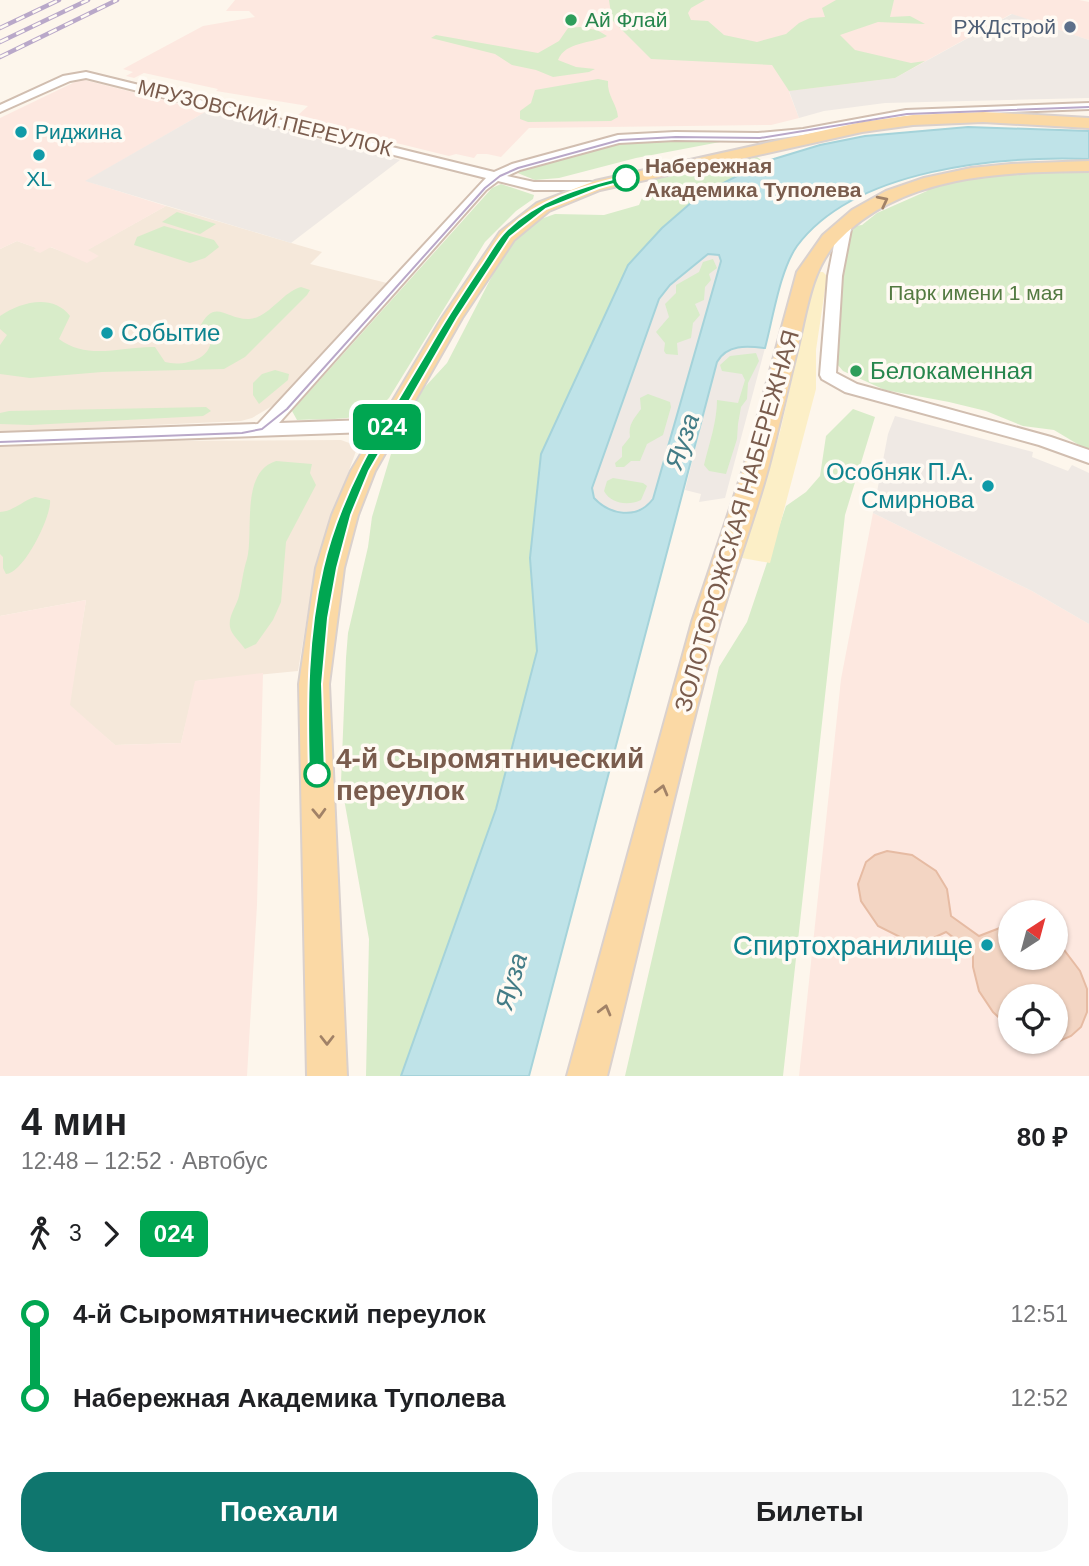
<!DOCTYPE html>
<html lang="ru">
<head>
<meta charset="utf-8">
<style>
	body { margin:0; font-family:Arial,sans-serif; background:#f6f6f6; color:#202124; height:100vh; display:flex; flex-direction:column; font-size:26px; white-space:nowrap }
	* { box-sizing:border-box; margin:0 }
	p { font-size:23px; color:#757577 }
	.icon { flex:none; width:38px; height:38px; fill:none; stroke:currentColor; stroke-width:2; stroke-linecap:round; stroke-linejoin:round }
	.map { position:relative; height:1076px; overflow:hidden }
	.panel { display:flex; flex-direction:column; background:#fff; flex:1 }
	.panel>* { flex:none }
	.badge { padding:0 14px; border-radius:10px; font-size:24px; line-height:46px }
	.needle { width:46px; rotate:36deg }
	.controls { position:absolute; left:998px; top:900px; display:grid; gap:14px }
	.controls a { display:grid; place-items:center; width:70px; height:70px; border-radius:50%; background:#fff; box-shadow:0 2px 5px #0004; font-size:35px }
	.map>.badge { position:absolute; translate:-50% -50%; box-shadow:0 0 0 4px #fff }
	.legs { display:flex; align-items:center; gap:10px; height:77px; padding:0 21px; font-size:23px }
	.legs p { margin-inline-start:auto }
	.head { display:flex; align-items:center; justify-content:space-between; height:119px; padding:0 21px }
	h1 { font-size:38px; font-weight:600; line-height:52px }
	.primary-button { display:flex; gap:14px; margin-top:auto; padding:14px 21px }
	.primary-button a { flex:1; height:80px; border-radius:28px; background:#0f766e; color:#fff; font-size:28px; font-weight:600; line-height:80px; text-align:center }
	.primary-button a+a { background:#f6f6f6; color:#202124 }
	ul { padding:0 21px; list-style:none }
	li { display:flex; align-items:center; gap:24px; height:84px; font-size:26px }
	li i { display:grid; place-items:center; width:10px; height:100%; margin:0 9px; background:currentColor }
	li i::after { content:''; width:18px; height:18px; margin:-9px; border:5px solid; border-radius:50%; background:#fff }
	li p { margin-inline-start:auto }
	li:first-child i { background:linear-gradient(#0000 50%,currentColor 0) }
	li:last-child i { background:linear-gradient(currentColor 50%,#0000 0) }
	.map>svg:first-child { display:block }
</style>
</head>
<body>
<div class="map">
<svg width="1089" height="1076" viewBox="0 0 1089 1076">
	<rect width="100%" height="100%" fill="#fdf6ec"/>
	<g fill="#f5e8da">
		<polygon points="166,206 322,252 310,264 387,283 279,402 252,418 241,421 0,432 0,249 17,241 37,248 50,247 66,253 87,250"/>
		<polygon points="341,440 352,444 356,451 316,563 298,671 196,681 181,743 115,745 69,706 86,600 0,616 0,447 119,441"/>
	</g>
	<g fill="#fde8e0" fill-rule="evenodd">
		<polygon points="235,0 1079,0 1089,2 1089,40 1011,14 895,78 789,92 799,118 771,125 529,128 501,157 487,154 477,154 474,158 456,154 449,156 299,119 297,116 308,106 216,91 218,89 144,73 134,78 126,76 133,72 123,69 203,26 255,17 249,11 226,11"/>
		<polygon points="81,79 207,111 86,181 166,206 88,250 99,256 87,263 51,247 40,253 33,250 36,248 17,241 0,249 0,118"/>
		<path d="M 873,513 L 1032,591 L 1089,624 L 1089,1076 L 799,1076 L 841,679 ZM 1010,912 L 1055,912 L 1055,957 L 1010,957 ZM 1010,996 L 1055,996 L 1055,1041 L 1010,1041 Z"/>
		<polygon points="86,600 70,705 115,745 181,743 195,681 263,673 257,905 247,1076 0,1076 0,616"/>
	</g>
	<g fill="#efe9e4">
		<polygon points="1012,14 1089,40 1089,98 885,103 824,111 799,118 789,91 895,78"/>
		<polygon points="207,111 260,124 400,160 291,243 85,181"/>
		<polygon points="708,254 719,255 721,261 653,499 648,505 633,512 611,511 593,498 592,488 659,299 670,285"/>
		<polygon points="745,346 765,348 725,498 699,502 701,494 685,490 717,362 725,352"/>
		<polygon points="895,416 1033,452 1032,457 1068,471 1072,465 1089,473 1089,624 1032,591 873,513 888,434"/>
	</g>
	<g fill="#d8ecc9">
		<polygon points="609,0 705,0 691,8 688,13 691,20 708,21 724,35 757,42 786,34 799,23 810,18 825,17 822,8 836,0 894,0 890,17 910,16 925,24 878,22 840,35 855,50 911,63 925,61 895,78 789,91 772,65 651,59 612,20"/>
		<path d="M 580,27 L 597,30 L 607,36 C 591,44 566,41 558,60 L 576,67 L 595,69 L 589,72 L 553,77 L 536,70 L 512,65 L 495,54 L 431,38 L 436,35 L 538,53 L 559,41 L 568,28 Z"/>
		<path d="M 598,79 L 608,81 C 607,96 617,104 618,117 L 611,121 L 528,122 L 520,119 L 520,111 L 531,103 L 535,90 Z"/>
		<polygon points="662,139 720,142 636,158 559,178 535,180 515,172 611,144"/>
		<polygon points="752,157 757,157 764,162 700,195 662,228 628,265 541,454 530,558 537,651 496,809 401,1076 366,1076 369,939 341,782 346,658 348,633 368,547 372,517 397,434 424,388 447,363 506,249 535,221 555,214 604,215 639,205 649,182 658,177"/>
		<polygon points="1080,170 1089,171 1089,451 1054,430 1023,426 986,411 949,402 885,390 843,371 837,364 845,240 855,226 862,225 877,213 927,191 930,185 998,173"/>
		<path d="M 501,184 L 534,195 L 533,199 L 516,211 L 485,242 L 389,398 C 366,424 330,418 297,420 L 292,411 L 492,188 Z"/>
		<polygon points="177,212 216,224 200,234 162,222"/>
		<polygon points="164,226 214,240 219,247 205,258 190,263 134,245 137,237"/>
		<polygon points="713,259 717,268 709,274 711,280 705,287 704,300 695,304 700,315 693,323 691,338 677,343 678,355 666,354 664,351 665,343 656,332 669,317 665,304 676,293 676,285 699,272 703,262"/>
		<path d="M 301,287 L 310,290 L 307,295 L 245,357 L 224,369 L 102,372 L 30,378 L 0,374 L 0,345 L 7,335 L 0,329 L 0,316 C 20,302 53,293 70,316 L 59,339 C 88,361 123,346 155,347 L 165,362 C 183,367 215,359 210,336 L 199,329 C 214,296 226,320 249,319 C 269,318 282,292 301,287 Z"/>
		<path d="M 756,353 L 759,361 L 748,383 L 747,399 L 741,407 L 738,424 L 737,439 L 726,474 L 709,471 L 704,465 C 709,444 717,422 717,400 L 738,403 L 745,380 L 742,374 L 722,371 L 720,365 L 730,356 Z"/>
		<polygon points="275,370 289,374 288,380 259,404 253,395 253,383 262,374"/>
		<path d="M 648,394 L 670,402 L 671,407 L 663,435 L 647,444 L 640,461 L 631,461 L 624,467 L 616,467 L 615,463 L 622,457 L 622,447 L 630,437 C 628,424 634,419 641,409 L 640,398 Z"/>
		<polygon points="206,407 211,411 203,416 31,425 0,424 0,413 9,411"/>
		<polygon points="853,409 875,417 845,515 783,1076 625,1076 719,667 747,622 786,506 806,492 820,476 826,436"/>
		<path d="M 276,461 L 312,464 L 310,473 L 316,485 L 286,542 L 281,602 L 273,620 L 256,644 L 245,649 C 240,642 231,634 230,627 C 228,616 237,605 239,596 C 242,583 243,571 247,559 C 254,532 240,472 276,461 Z"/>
		<path d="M 613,478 L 643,483 L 647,486 L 641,500 C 628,506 611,504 604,491 L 607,481 Z"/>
		<path d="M 35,497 L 50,500 C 52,516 23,574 6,574 L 3,568 L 3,557 L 0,554 L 0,512 C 14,511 22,501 35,497 Z"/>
	</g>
	<polygon fill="#fcefc7" points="816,272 823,272 827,276 816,350 816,389 770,563 742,558 780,432"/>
	<path fill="#bfe3e8" stroke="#a5d3da" stroke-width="2" fill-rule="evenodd" d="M 968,127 L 1089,131 L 1089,159 C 1000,156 855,168 797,246 C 780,270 773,318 765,348 C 747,346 727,344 717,362 L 529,1076 L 401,1076 L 496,809 L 537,651 L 530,558 L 541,454 L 628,265 L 662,228 L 700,195 L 764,162 L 820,145 L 865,136 ZM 708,254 L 719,255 L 721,261 L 653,499 C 637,520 610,515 594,498 L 592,488 L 659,299 L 670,285 Z"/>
	<polygon fill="#f3d5c3" stroke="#e6bba3" stroke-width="2" points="887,851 912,855 936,871 947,889 951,916 979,936 1010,924 1010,957 1055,957 1055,938 1080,971 1087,989 1087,1012 1081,1027 1071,1036 1055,1043 1055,996 1010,996 1010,1028 993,1012 979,991 973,967 973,952 946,932 929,940 908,941 878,926 861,901 858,884 866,862 875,855"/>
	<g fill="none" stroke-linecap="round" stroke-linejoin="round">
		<g stroke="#d1beb0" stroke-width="4">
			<g id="minor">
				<path d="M 86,72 L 494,172 L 512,164 L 618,135 L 675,132 L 758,133 L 803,129 L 906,110 L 1089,103 L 1089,109 L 906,116 L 803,135 L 758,141 L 675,140 L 619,143 L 520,170 L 507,176 L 534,182 L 595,182 L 601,186 L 595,190 L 534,190 L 498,181 L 486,190 L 279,423 L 368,420 L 386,412 L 398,412 L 400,416 C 393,427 381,430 368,432 L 0,445 L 0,433 L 258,424 L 486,178 L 86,78 L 70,81 L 0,112 L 0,105 L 63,76 Z"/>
				<polygon points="845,220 852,224 842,276 836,373 857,384 1051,437 1089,450 1089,463 1039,445 845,392 822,379 820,375 828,276 838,224"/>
			</g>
		</g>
		<g stroke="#dad1cd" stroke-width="4">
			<g id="major">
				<polygon points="983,112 1089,118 1089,128 983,122 913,125 862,132 600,190 549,211 514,240 462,318 375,471 358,515 344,568 329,684 347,1076 307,1076 299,684 316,568 332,515 351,471 442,318 500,232 537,203 595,181 862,122 913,115"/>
				<path d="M 1089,161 L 1089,171 C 1003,172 902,174 838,241 C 811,269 807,311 798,347 C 788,387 779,428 768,469 C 754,520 735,570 720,621 C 678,772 645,925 607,1076 L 567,1076 L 692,622 L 743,470 L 797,272 L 823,235 L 852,210 L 886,191 L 924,178 L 971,168 L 1011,164 Z"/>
			</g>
		</g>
		<use href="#minor" fill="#fff" fill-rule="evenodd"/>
		<use href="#major" fill="#fbd9a5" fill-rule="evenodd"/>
		<polyline stroke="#b9a8c9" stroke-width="2" points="0,442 242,433 262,429 287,409 485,188 500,176 518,168 620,140 676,137 760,138 907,114 1089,107"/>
		<g stroke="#b9a8c9" stroke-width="4.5">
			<g id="rail">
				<polyline points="0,28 59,0"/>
				<polyline points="0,42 88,0"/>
				<polyline points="0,57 117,0"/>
			</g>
		</g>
		<use href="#rail" stroke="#fffaf3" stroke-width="2.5" stroke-dasharray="9" stroke-linecap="butt"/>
	</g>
	<defs><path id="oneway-chevron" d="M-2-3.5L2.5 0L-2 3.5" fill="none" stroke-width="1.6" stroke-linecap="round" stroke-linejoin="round" transform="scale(1.75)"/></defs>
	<g stroke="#a18267">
		<use href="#oneway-chevron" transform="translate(883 201) rotate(-27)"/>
		<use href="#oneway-chevron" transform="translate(662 790) rotate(-75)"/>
		<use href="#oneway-chevron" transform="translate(319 813) rotate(88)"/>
		<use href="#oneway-chevron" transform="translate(605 1010) rotate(-75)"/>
		<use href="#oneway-chevron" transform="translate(327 1040) rotate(90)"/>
	</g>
	<path fill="#00a651" stroke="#fff" stroke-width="2" d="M 626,176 L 630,178 L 629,180 L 599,188 L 546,209 L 510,237 L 457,318 L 369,471 L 351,515 L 337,568 L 328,618 L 322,684 L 325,774 L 323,779 L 317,782 L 311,779 L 309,774 C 307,704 307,636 323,568 C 342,487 386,420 428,350 C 444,322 461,296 479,269 C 487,258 494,244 503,234 C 534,200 583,186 626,176 Z"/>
	<g fill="#2e9e5b" stroke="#fffaf3" stroke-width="2.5">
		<circle cx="571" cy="20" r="7"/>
		<circle cx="856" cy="371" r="7"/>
	</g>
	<circle fill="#5c6f8a" stroke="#fffaf3" stroke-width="2.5" cx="1070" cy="27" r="7"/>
	<g fill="#0f9aa8" stroke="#fffaf3" stroke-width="2.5">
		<circle cx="21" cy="132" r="7"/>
		<circle cx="39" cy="155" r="7"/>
		<circle cx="107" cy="333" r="7"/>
		<circle cx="988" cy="486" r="7"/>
		<circle cx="987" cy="945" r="7"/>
	</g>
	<g fill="#fff" stroke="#00a651" stroke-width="3.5">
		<circle cx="626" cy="178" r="12"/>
		<circle cx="317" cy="774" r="12"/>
	</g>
	<g text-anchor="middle" stroke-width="7" stroke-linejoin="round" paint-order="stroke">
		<g font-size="21" fill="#27864d" stroke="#fffaf3" text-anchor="start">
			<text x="585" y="27">Ай Флай</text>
		</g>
		<g font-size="21" fill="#4e5e75" stroke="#fffaf3" text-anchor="end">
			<text x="1056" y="34">РЖДстрой</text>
		</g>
		<g font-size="21" fill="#7a5c4d" stroke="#fffaf3">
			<text transform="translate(265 118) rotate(14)" y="7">МРУЗОВСКИЙ ПЕРЕУЛОК</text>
		</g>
		<g font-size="21" fill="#0d838f" stroke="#fffaf3" text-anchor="start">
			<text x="35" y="139">Риджина</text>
			<text x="39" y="186" text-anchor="middle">XL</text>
		</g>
		<g font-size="21" font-weight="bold" fill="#7a5c4d" stroke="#fffaf3" text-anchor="start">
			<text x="645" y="173">Набережная<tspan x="645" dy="24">Академика Туполева</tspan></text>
		</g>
		<g font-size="21" fill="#537a41" stroke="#fffaf3">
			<text x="976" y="300">Парк имени 1 мая</text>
		</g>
		<g font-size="24" fill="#0d838f" stroke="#fffaf3" text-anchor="start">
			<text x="121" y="341">Событие</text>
			<text x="974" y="480" text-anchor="end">Особняк П.А.<tspan x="974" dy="28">Смирнова</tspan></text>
		</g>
		<g font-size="24" fill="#27864d" stroke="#fffaf3" text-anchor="start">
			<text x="870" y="379">Белокаменная</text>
		</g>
		<g font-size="24" fill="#7a5c4d" stroke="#fffaf3">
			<text transform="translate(737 521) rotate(-74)" y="8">ЗОЛОТОРОЖСКАЯ НАБЕРЕЖНАЯ</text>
		</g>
		<g font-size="26" font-style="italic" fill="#437c86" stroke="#fffaf3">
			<text transform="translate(682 441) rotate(-71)" y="9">Яуза</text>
			<text transform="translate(511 981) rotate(-74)" y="9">Яуза</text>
		</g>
		<g font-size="28" font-weight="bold" fill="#7a5c4d" stroke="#fffaf3" text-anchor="start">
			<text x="336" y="768">4-й Сыромятнический<tspan x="336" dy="32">переулок</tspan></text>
		</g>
		<g font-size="28" fill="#0d838f" stroke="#fffaf3" text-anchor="end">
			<text x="973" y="955">Спиртохранилище</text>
		</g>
	</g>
</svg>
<div class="controls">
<a><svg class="needle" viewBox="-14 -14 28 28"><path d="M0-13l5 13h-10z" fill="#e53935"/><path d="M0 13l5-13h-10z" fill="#757577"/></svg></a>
<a><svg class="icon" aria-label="locate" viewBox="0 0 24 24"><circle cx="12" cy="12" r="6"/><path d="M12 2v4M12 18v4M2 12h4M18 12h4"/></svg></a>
</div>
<b class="badge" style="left:387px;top:427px;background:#00a651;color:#fff">024</b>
</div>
<section class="panel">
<div class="head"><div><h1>4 мин</h1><p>12:48 – 12:52 · Автобус</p></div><b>80 ₽</b></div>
<div class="legs"><svg class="icon" aria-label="walk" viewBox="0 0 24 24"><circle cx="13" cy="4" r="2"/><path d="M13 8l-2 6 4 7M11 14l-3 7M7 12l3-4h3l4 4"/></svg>3<svg class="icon" aria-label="forward" viewBox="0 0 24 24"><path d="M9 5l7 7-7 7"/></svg><b class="badge" style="background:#00a651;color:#fff">024</b></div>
<ul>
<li><i style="color:#00a651"></i><b>4-й Сыромятнический переулок</b><p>12:51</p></li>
<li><i style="color:#00a651"></i><b>Набережная Академика Туполева</b><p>12:52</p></li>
</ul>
<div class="primary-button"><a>Поехали</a><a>Билеты</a></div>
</section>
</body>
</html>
